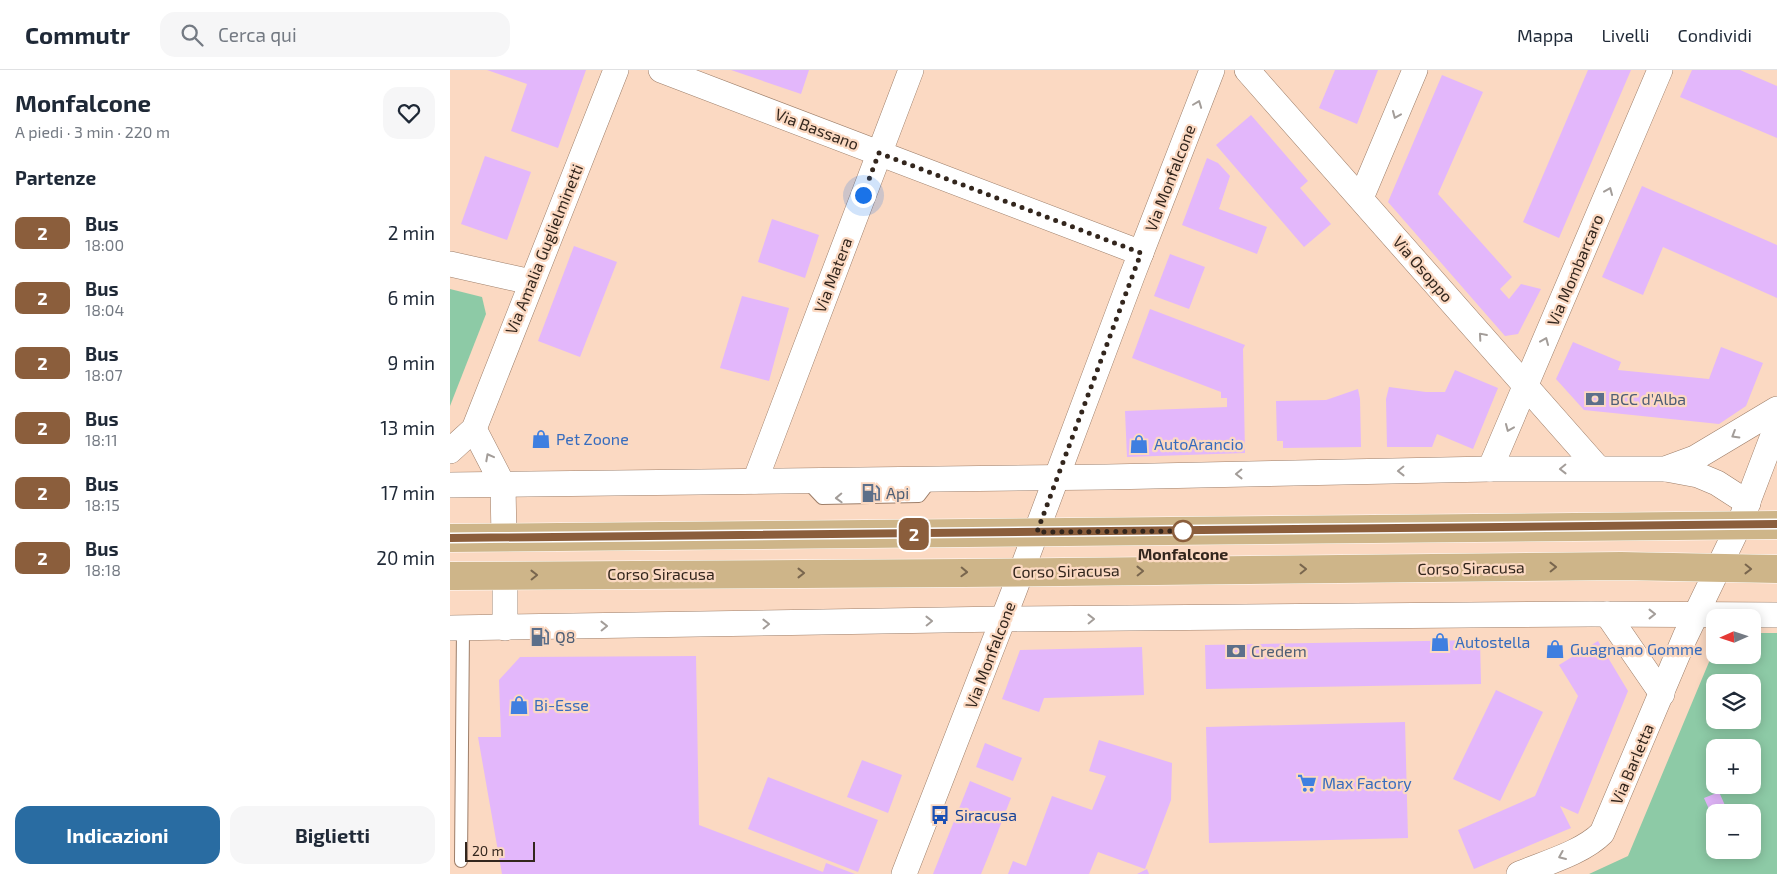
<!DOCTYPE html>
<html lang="it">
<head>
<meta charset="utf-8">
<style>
	body { margin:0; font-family:"Exo 2",sans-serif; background:#f6f6f7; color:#1f2937; height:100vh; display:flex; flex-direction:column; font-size:19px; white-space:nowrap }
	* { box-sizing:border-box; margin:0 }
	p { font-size:16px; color:#747a83 }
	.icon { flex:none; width:28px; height:28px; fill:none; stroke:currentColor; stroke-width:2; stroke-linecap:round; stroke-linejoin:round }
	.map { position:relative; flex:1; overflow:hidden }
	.sheet { display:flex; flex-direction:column; background:#fff; width:450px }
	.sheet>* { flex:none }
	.badge { padding:0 10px; border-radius:8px; font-size:18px; line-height:32px }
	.needle { width:32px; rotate:267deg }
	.buttons { position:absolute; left:1256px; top:539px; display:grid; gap:10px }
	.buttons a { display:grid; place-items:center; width:55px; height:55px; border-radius:10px; background:#fff; box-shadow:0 2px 12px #0003; font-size:25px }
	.scale { position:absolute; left:15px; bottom:12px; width:70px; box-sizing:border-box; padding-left:5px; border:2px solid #33261d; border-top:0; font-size:14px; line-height:18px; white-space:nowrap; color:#33261d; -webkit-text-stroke:4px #fbd9c2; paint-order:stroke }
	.you { position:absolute; width:25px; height:25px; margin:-12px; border:4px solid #fff; border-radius:50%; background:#1a73e8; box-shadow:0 0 0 8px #1a73e833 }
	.map>.badge { position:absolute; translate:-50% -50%; box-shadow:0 0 0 2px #fff }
	h2 { padding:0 15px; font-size:19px; line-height:45px }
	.round { display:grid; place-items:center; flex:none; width:52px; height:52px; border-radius:15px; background:#f6f6f7 }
	.overview { display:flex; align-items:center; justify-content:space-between; height:85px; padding:0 15px }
	h1 { font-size:24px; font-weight:700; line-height:38px }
	.primary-button { display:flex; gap:10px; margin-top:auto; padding:10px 15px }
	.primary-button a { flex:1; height:58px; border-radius:15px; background:#296ca2; color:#fff; font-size:20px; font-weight:700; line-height:58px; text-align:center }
	.primary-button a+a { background:#f6f6f7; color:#1f2937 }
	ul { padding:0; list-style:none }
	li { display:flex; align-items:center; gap:15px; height:65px; padding:0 15px }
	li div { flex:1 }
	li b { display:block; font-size:19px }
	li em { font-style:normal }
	li .badge { min-width:55px; font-weight:700; text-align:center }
	header { display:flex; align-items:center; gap:30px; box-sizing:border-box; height:70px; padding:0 25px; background:#fff; border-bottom:1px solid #e0e1e3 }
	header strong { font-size:24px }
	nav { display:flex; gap:28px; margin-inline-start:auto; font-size:18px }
	.search { width:350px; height:45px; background:#f6f6f7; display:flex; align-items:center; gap:12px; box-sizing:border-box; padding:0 18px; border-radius:15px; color:#747a83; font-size:19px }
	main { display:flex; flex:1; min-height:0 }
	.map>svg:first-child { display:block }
</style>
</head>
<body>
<header>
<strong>Commutr</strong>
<div class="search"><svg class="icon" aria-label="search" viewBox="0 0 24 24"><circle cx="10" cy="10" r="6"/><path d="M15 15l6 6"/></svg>Cerca qui</div>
<nav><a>Mappa</a><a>Livelli</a><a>Condividi</a></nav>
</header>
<main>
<section class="sheet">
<div class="overview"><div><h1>Monfalcone</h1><p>A piedi · 3 min · 220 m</p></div><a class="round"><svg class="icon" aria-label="heart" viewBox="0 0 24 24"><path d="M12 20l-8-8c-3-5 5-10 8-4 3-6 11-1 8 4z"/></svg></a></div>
<h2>Partenze</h2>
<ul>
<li><span class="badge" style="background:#8b5e3c;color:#fff">2</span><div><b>Bus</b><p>18:00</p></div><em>2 min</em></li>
<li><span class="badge" style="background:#8b5e3c;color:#fff">2</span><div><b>Bus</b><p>18:04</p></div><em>6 min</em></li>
<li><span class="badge" style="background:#8b5e3c;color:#fff">2</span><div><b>Bus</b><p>18:07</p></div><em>9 min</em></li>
<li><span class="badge" style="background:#8b5e3c;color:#fff">2</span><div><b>Bus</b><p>18:11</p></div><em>13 min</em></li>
<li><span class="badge" style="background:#8b5e3c;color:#fff">2</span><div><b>Bus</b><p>18:15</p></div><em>17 min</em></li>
<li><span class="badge" style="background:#8b5e3c;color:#fff">2</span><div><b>Bus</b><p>18:18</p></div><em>20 min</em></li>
</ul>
<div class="primary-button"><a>Indicazioni</a><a>Biglietti</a></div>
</section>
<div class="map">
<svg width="1327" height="804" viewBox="0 0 1327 804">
	<rect width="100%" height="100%" fill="#fbd9c2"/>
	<g fill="#8dcaa6" fill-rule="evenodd">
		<polygon points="0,219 32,227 36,244 0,336"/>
		<path d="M 1303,563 L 1327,563 L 1327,804 L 1139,804 L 1178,786 L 1264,580 L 1265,585 L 1302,585 ZM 1265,612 L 1302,612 L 1302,650 L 1265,650 ZM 1265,678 L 1302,678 L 1302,715 L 1265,715 ZM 1265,742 L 1302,742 L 1302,780 L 1265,780 Z"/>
	</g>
	<g fill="#e3b7fb">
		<polygon points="37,0 136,0 108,78 61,61 77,14"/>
		<polygon points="281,0 359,0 351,24"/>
		<polygon points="885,0 928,0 907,54 869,38"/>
		<polygon points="1138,0 1181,0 1109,168 1073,152"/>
		<polygon points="1242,0 1290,0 1327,16 1327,68 1230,27"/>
		<polygon points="992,5 1033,22 988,124 1062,207 1050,219 1059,229 1071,214 1091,219 1068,264 1055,266 938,132"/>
		<polygon points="801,45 858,111 850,118 881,154 854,177 766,75"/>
		<polygon points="35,86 81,102 57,170 11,154"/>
		<polygon points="757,88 768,93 780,106 769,139 817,157 807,184 732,155"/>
		<polygon points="1192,116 1327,175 1327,228 1213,177 1193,225 1152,207"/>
		<polygon points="322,149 369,165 355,208 308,192"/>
		<polygon points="124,176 167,192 130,287 88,271"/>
		<polygon points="720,184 755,197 739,239 704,226"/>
		<polygon points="292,226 339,238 319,311 270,298"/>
		<polygon points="700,239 795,275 793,279 795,383 677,387 675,341 777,337 777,328 771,328 771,322 682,288"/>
		<polygon points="1123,272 1171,292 1168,300 1259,309 1271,277 1313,293 1296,336 1269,354 1134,340 1106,309"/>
		<polygon points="1005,300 1048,318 1023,379 987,364 982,377 937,377 936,329 939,317 976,322 995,322"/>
		<polygon points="908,319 910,329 911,377 833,378 833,371 827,371 826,331 876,330"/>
		<polygon points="1030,570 1031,614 756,619 755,575"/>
		<polygon points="1148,571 1178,621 1128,744 1110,736 1121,758 1024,799 1008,760 1085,726 1128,626 1109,595"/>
		<polygon points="692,577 694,625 594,628 589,642 552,629 570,580"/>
		<polygon points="246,586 249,755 373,802 376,793 405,804 52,804 28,667 51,667 49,610 70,587"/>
		<polygon points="1046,620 1093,642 1050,731 1003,709"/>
		<polygon points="955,652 958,768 759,773 756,657"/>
		<polygon points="649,670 722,693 721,730 695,799 648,782 639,804 558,804 563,791 576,796 602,726 642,740 656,706 639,701"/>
		<polygon points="535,673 572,688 563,711 526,697"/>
		<polygon points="412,690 452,705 438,743 397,727"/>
		<polygon points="318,707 428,750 408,802 298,759"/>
		<polygon points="520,711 561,728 538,787 531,804 483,804"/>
		<polygon points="1269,722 1278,742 1265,742 1265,753 1254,728"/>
		<polygon points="697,799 699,804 687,804"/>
	</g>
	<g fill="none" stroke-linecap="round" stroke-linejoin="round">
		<g stroke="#9d7e69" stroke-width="14">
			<g id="service">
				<polyline points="356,411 372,428 469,426 482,409"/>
				<polyline points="11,791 13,558"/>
			</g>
		</g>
		<g stroke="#9d7e69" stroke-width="26">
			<g id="minor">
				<polyline points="211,0 691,183"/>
				<polyline points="797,0 1148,398"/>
				<polyline points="911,128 965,0"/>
				<polyline points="0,194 81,212"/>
				<polyline points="24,359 53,415 54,468"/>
				<polyline points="0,381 24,359 166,0"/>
				<polyline points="1040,399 1210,0"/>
				<polyline points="1216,399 1248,405 1267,413 1298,433"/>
				<polyline points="305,411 461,0"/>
				<polyline points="0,415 657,407 1040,399 1215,399 1245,388 1327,339"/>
				<polyline points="55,505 55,558"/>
				<polyline points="1157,544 1212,624"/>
				<polyline points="0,558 553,549 1141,544 1327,545"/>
				<polyline points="454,804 564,521 682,206 762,0"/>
				<path d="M 1069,804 C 1095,793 1132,783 1152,763 L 1235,567 L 1289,455 L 1327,355"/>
			</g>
		</g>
		<g stroke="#fff" stroke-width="29">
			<g id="primary">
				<polyline points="0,468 1327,455"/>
				<polyline points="0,506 513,503 1171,496 1327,499"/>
			</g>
		</g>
		<use href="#service" stroke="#fff" stroke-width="12"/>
		<use href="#minor" stroke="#fff" stroke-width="25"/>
		<use href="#primary" stroke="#ceb589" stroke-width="28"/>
	</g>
	<defs><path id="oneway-chevron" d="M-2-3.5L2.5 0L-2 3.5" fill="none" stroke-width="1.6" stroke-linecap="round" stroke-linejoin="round" transform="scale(1.25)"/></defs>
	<g stroke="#a39d99">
		<use href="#oneway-chevron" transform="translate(748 34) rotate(-69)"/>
		<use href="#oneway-chevron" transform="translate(946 45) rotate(113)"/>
		<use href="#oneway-chevron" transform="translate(1159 121) rotate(-67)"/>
		<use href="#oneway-chevron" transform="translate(1032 266) rotate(-131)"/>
		<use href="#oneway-chevron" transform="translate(1095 271) rotate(-67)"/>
		<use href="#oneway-chevron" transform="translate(1059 358) rotate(113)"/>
		<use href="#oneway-chevron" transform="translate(1285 365) rotate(149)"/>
		<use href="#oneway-chevron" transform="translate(39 387) rotate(-118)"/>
		<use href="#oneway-chevron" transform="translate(1113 399) rotate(179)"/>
		<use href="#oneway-chevron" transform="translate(951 401) rotate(179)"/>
		<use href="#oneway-chevron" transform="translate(789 404) rotate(179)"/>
		<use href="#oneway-chevron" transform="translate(389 428) rotate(178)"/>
		<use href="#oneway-chevron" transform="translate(1202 544)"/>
		<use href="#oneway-chevron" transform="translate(641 549) rotate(-1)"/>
		<use href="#oneway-chevron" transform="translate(479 551) rotate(-1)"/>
		<use href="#oneway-chevron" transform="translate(316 554) rotate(-1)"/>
		<use href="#oneway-chevron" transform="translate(154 556) rotate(-1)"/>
		<use href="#oneway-chevron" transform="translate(1112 786) rotate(157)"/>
	</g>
	<g stroke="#79664e">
		<use href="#oneway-chevron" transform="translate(1103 497) rotate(-1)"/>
		<use href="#oneway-chevron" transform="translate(853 499) rotate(-1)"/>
		<use href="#oneway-chevron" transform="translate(1298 499) rotate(1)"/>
		<use href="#oneway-chevron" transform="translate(690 501) rotate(-1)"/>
		<use href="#oneway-chevron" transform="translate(514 502) rotate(2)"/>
		<use href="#oneway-chevron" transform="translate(351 503)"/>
		<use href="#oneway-chevron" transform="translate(84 505) rotate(-1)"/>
	</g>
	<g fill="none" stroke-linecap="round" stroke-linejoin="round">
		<g stroke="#fff" stroke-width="11">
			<polyline id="line" points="0,468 1327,454"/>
		</g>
		<use href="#line" stroke="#8b5e3c" stroke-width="8"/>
		<polyline stroke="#33261d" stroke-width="5" stroke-dasharray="0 9" points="413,125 429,83 691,183 587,462 733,461"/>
	</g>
	<defs>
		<g id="bank-bare" transform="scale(1.5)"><path d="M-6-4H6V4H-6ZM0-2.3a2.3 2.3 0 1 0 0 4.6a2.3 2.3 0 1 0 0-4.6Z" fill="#5c6f8a" stroke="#fbd9c2" stroke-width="2.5" paint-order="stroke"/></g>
		<g id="shop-bare" transform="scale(1.5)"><path d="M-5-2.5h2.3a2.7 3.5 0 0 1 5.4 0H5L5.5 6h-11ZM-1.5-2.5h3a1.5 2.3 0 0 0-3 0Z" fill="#3f7fe0" stroke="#fbd9c2" stroke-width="2.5" paint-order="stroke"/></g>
		<g id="fuel-bare" transform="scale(1.5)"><path d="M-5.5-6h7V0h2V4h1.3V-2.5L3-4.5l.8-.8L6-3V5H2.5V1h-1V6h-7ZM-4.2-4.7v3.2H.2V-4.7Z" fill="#5c6f8a" stroke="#fbd9c2" stroke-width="2.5" paint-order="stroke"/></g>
		<g id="supermarket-bare" transform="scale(1.5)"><path d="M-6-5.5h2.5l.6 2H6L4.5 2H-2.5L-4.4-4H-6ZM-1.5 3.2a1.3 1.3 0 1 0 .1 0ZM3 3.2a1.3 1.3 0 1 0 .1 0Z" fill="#3f7fe0" stroke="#fbd9c2" stroke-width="2.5" paint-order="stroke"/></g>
		<g id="bus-bare" transform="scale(1.5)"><path d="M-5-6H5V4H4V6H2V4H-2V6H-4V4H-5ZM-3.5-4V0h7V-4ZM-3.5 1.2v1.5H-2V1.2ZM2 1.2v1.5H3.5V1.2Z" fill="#1a4fb4" stroke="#fbd9c2" stroke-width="2.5" paint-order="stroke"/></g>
	</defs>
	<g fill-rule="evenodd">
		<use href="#bank-bare" x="1145" y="329"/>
		<use href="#shop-bare" x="91" y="369"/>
		<use href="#shop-bare" x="689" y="374"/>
		<use href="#fuel-bare" x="421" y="423"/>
		<use href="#fuel-bare" x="90" y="567"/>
		<use href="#shop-bare" x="990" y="572"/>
		<use href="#shop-bare" x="1105" y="579"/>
		<use href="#bank-bare" x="786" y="581"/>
		<use href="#shop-bare" x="69" y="635"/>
		<use href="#supermarket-bare" x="857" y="713"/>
		<use href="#bus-bare" x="490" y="745"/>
	</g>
	<circle fill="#fff" stroke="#8b5e3c" stroke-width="2.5" cx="733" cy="461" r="10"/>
	<g text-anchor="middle" stroke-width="4.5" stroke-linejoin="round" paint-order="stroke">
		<g font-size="16" fill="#33261d" stroke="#fbd9c2">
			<text transform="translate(367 59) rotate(21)" y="6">Via Bassano</text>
			<text transform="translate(720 108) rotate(-69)" y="6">Via Monfalcone</text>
			<text transform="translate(94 179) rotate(-68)" y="6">Via Amalia Guglielminetti</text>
			<text transform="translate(973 199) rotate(49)" y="6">Via Osoppo</text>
			<text transform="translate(1125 200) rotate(-67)" y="6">Via Mombarcaro</text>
			<text transform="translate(383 205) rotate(-69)" y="6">Via Matera</text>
			<text transform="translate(1021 498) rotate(-1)" y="6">Corso Siracusa</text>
			<text transform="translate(616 501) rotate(-1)" y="6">Corso Siracusa</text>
			<text x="211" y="510">Corso Siracusa</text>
			<text transform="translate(540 585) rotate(-69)" y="6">Via Monfalcone</text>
			<text transform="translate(1182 694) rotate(-67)" y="6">Via Barletta</text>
		</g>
		<g font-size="16" fill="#4e5e75" stroke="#fbd9c2" text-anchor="start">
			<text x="1160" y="335">BCC d'Alba</text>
			<text x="436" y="429">Api</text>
			<text x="105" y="573">Q8</text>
			<text x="801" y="587">Credem</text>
		</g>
		<g font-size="16" fill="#366cbe" stroke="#fbd9c2" text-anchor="start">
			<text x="106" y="375">Pet Zoone</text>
			<text x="704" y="380">AutoArancio</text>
			<text x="1005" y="578">Autostella</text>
			<text x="1120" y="585">Guagnano Gomme</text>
			<text x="84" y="641">Bi-Esse</text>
			<text x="872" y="719">Max Factory</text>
		</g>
		<g font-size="16" font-weight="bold" fill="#33261d" stroke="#fbd9c2">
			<text x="733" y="490">Monfalcone</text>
		</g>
		<g font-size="16" fill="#164399" stroke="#fbd9c2" text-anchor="start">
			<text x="505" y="751">Siracusa</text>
		</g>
	</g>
</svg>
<div class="buttons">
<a><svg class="needle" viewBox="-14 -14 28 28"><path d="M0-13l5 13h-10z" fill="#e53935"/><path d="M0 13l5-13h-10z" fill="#747a83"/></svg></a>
<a><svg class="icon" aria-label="layers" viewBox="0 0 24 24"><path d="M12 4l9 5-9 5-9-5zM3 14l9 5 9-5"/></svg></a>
<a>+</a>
<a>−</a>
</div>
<div class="scale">20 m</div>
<div class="you" style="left:413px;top:125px"></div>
<b class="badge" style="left:464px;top:464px;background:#8b5e3c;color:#fff">2</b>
</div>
</main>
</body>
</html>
